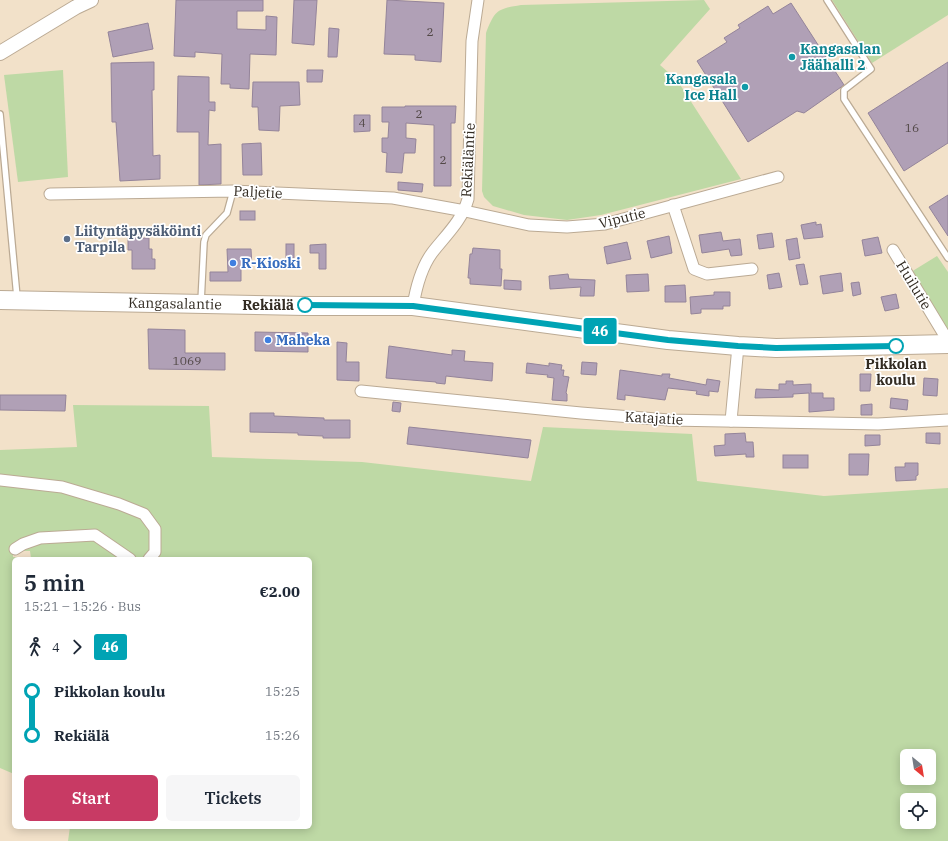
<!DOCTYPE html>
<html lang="en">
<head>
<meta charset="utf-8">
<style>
	body { margin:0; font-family:"IBM Plex Serif",serif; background:#f6f6f7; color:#1f2937; height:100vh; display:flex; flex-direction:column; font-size:15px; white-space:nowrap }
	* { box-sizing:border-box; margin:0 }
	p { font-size:13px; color:#747a83 }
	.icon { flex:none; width:22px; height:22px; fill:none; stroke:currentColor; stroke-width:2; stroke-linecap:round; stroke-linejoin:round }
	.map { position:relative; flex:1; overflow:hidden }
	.drawer { position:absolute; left:12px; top:557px; width:300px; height:272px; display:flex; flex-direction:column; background:#fff; border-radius:6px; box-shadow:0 2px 10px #0003 }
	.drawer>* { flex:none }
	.badge { padding:0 8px; border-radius:3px; font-size:14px; line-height:26px }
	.needle { width:26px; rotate:150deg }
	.controls { position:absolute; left:900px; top:749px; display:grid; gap:8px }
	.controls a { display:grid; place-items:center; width:36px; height:36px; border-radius:6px; background:#fff; box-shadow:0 2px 10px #0003; font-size:20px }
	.map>.badge { position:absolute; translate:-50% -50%; box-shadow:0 0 0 2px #fff }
	.legs { display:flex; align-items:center; gap:6px; height:44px; padding:0 12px; font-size:13px }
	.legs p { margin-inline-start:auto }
	.summary { display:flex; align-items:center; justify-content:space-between; height:68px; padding:0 12px }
	h1 { font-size:22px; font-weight:600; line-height:30px }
	.cta { display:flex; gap:8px; margin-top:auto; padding:8px 12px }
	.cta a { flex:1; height:46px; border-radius:6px; background:#c83a64; color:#fff; font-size:16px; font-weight:600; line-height:46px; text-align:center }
	.cta a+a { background:#f6f6f7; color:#1f2937 }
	ul { padding:0 12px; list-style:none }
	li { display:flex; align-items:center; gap:14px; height:44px; font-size:15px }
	li i { display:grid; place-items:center; width:6px; height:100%; margin:0 5px; background:currentColor }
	li i::after { content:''; width:10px; height:10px; margin:-5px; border:3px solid; border-radius:50%; background:#fff }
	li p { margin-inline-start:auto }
	li:first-child i { background:linear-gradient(#0000 50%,currentColor 0) }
	li:last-child i { background:linear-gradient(currentColor 50%,#0000 0) }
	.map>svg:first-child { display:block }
</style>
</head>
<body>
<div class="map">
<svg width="948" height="841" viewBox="0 0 948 841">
	<rect width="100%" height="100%" fill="#f2e1c9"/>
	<g fill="#bed9a5" fill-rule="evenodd">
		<path d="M 704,0 L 710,9 L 660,65 L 677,80 L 741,179 L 601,215 L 567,220 L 524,215 L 493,206 L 484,197 L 482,191 L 486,33 C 495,10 497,9 521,5 Z"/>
		<polygon points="832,0 948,0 948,15 872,63"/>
		<polygon points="63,70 68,177 18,182 4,75"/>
		<polygon points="937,256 948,272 948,334 911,272"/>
		<path d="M 73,405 L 209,406 L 212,457 L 362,462 L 531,481 L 543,427 L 692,434 L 697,481 L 824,496 L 948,488 L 948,841 L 68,841 L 70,827 L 310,827 L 310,559 L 14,559 L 14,774 L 0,768 L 0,450 L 77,447 ZM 13,551 L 30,551 L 31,558 L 13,557 ZM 907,756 L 929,756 L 929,778 L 907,778 ZM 907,800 L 929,800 L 929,822 L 907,822 Z"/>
	</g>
	<g fill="#b0a0b6" stroke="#94849a">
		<polygon points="176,0 263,0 263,11 237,11 237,29 266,30 266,16 277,17 276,55 250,54 249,89 230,88 230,84 221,84 222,54 195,52 195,57 174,56"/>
		<polygon points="294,0 317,0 314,45 292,43"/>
		<polygon points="387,0 444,3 441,62 415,60 415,55 384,54"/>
		<polygon points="791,3 844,85 804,113 797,111 748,142 697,61 727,42 724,38 740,28 738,25 768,6 773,14"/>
		<polygon points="148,23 153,49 113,57 108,32"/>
		<polygon points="329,28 339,29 337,57 328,57"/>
		<polygon points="154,62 154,90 152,90 153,156 160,155 160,179 120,181 116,122 112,122 111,63"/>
		<polygon points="948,62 948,143 904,171 868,113"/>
		<polygon points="307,70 323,70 322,82 307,82"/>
		<polygon points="178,76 209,77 209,102 215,102 215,111 209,110 208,145 221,144 221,184 199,185 199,132 177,132"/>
		<polygon points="253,82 299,82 300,105 280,106 279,131 259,130 258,107 252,107"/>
		<polygon points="405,106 456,106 455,123 451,123 451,186 434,186 434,125 406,123 406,138 416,139 415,153 404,153 402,173 386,172 387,153 382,152 382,138 388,138 389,122 382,122 382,107 405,107"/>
		<polygon points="354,115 370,115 370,131 354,132"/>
		<polygon points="261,143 262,175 243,175 242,144"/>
		<polygon points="398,182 423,184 422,192 398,190"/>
		<polygon points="948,195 948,236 929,207"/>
		<rect x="240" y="211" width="15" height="9"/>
		<polygon points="816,222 816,225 821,224 823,237 804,239 801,225"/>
		<polygon points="721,232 723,241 740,239 742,255 731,256 729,249 702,253 699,235"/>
		<polygon points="772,233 774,247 759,249 757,235"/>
		<polygon points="128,234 140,234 140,238 149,238 149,249 152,249 152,259 155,259 155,269 132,269 132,250 128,250"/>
		<polygon points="669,236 672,253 651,258 647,241"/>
		<polygon points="878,237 882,253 865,256 862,240"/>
		<polygon points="797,238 800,258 789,260 786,240"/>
		<polygon points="627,242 631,259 607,264 604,247"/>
		<rect x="286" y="244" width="8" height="14"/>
		<polygon points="326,244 326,269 319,269 319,253 310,253 310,245"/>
		<polygon points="473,248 500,250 500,269 502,269 501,286 470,284 470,278 468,278 470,254 472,254"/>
		<polygon points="227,249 251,249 252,267 241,267 241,281 210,281 210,272 228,272"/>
		<polygon points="804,264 808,284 800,285 796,265"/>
		<polygon points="779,273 782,287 769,289 767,275"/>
		<polygon points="841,273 843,291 823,294 820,276"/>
		<polygon points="568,274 569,279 595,280 594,296 580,296 581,287 550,289 549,276"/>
		<polygon points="648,274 649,291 627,292 626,275"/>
		<polygon points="504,280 521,281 521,290 504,289"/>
		<polygon points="859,282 861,294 853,296 851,283"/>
		<polygon points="685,285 686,302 665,302 665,286"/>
		<polygon points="714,292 730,292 730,306 723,306 723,309 701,309 701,313 691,314 690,297 714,295"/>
		<polygon points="896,294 899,308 885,311 881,297"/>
		<polygon points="148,329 185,330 185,353 225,353 225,370 149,369"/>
		<polygon points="255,332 308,333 308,352 255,351"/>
		<polygon points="337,342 347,343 346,362 359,362 359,381 337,380"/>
		<polygon points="389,346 452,355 452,350 465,351 464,361 493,363 492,381 446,376 445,384 436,383 436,382 386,378"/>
		<polygon points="582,362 597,363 596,375 581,374"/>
		<polygon points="527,363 549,366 549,363 562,365 561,370 564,370 563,376 569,377 566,393 567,394 567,401 552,400 554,378 547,377 548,375 526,373"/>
		<polygon points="620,370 662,376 662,374 670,374 669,378 706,385 707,379 720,381 718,392 709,391 709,396 696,394 697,391 668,388 665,400 625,395 625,400 617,399"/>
		<polygon points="860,374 871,374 870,391 860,391"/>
		<polygon points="924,378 938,379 937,396 923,395"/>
		<polygon points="786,381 793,381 793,385 811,384 811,393 823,393 823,398 834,398 834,410 809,412 809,393 793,394 793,397 755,398 756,389 779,390 779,384 786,384"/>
		<polygon points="0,395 66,395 65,411 0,410"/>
		<polygon points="891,398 908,400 907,410 890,408"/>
		<polygon points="393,402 401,403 400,412 392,411"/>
		<polygon points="872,404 872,415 861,415 861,405"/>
		<polygon points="250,413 274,413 274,416 324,418 324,420 350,420 350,438 323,438 323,436 298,435 298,433 250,432"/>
		<polygon points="409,427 531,440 528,458 407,444"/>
		<polygon points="745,433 746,442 753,442 754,457 746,457 746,454 715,456 714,446 725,445 725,434"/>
		<polygon points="926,433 940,433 940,444 926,443"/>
		<polygon points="865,435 880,435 880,445 865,446"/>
		<polygon points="849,454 869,454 868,475 849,475"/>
		<rect x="783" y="455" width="25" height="13"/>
		<polygon points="905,463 918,463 918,475 916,476 916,480 896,481 895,467 905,467"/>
	</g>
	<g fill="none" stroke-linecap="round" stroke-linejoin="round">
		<g stroke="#bbaa94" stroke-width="8">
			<g id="service">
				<polyline points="827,0 871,69 844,90 844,99 948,258"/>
				<polyline points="0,114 17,297"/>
				<polyline points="201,302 204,242 206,235 227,213 233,191"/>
			</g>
		</g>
		<g stroke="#bbaa94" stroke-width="13">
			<g id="minor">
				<polyline points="50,194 233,191 393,198 465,211 529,225 567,227 605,224 778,177"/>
				<polyline points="673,205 694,269 707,274 752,269"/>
				<polyline points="893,250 948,341"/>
				<path d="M 413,306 C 416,288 421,268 432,253 C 445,236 462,221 468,199 L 472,41 L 478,0"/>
				<polyline points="361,391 581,413 669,420 878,424 948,420"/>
				<polyline points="731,421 738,346"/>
				<polyline points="0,480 62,487 119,504 144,514 155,529 155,552 149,559"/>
				<polyline points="15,549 23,544 40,538 95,535 130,559"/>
			</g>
		</g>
		<g stroke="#bbaa94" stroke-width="16">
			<polyline id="tertiary" points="0,53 76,7 91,0"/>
		</g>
		<g stroke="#bbaa94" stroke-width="20">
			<g id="primary">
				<path id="s1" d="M 0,300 L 305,306 L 413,306 L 668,340 L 738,346 L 776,348 L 948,344"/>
			</g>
		</g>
		<use href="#service" stroke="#fff" stroke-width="5.5"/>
		<use href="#minor" stroke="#fff" stroke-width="11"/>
		<use href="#tertiary" stroke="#fff" stroke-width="14"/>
		<use href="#primary" stroke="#fff" stroke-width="18"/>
	</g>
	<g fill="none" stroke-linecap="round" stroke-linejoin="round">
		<g stroke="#fff" stroke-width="9">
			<polyline id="line-1" points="305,305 413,306 668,340 738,346 776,348 896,346"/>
		</g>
		<use href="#line-1" stroke="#00a3b4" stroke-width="6"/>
	</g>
	<g fill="#0f9aa8" stroke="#fff" stroke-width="1.5">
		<circle cx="792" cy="57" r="4"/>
		<circle cx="745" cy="87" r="4"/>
	</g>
	<circle fill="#5c6f8a" stroke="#fff" stroke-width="1.5" cx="67" cy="239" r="4"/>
	<g fill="#3f7fe0" stroke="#fff" stroke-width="1.5">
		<circle cx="233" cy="263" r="4"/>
		<circle cx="268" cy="340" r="4"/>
	</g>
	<g fill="#fff" stroke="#00a3b4" stroke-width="2">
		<circle cx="305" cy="305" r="7"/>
		<circle cx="896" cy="346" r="7"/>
	</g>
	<g text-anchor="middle" stroke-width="3.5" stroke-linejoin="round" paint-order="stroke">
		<g font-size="12" fill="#524847">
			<text x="430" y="36">2</text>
			<text x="419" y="118">2</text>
			<text x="362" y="127">4</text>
			<text x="912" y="132">16</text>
			<text x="443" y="164">2</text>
			<text x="187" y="365">1069</text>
		</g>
		<g font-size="14" font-weight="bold" fill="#0d838f" stroke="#fff" text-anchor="start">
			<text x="800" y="54">Kangasalan<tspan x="800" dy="16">Jäähalli 2</tspan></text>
			<text x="737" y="84" text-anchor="end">Kangasala<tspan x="737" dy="16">Ice Hall</tspan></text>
		</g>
		<g font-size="14" fill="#322b22" stroke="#fff">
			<text transform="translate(468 160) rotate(-87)" y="5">Rekiäläntie</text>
			<text transform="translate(258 192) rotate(3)" y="5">Paljetie</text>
			<text transform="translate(622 218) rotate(-14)" y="5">Viputie</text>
			<text transform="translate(914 285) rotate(59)" y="5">Huilutie</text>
			<text dy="5" stroke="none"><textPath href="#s1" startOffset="175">Kangasalantie</textPath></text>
			<text transform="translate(654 418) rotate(3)" y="5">Katajatie</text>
		</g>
		<g font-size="14" font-weight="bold" fill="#4e5e75" stroke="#fff" text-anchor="start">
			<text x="75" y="236">Liityntäpysäköinti<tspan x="75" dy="16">Tarpila</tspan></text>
		</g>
		<g font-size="14" font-weight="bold" fill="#366cbe" stroke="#fff" text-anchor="start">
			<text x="241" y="268">R-Kioski</text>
			<text x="276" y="345">Maheka</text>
		</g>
		<g font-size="14" font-weight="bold" fill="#322b22" stroke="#fff" text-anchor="end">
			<text x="294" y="310">Rekiälä</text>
			<text x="896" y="369" text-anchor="middle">Pikkolan<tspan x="896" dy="16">koulu</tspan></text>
		</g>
	</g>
</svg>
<div class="controls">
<a><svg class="needle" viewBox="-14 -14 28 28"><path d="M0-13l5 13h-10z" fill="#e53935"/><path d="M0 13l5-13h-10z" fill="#747a83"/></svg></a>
<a><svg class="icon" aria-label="locate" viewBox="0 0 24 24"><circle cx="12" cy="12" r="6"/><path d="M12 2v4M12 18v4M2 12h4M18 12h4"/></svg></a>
</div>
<b class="badge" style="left:600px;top:331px;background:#00a3b4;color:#fff">46</b>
<section class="drawer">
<div class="summary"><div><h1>5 min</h1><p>15:21 – 15:26 · Bus</p></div><b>€2.00</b></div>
<div class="legs"><svg class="icon" aria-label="walk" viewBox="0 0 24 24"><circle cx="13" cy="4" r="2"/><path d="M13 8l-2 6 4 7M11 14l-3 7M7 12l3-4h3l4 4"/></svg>4<svg class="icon" aria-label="forward" viewBox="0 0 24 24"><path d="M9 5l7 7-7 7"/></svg><b class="badge" style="background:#00a3b4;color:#fff">46</b></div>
<ul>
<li><i style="color:#00a3b4"></i><b>Pikkolan koulu</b><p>15:25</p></li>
<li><i style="color:#00a3b4"></i><b>Rekiälä</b><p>15:26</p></li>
</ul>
<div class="cta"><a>Start</a><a>Tickets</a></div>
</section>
</div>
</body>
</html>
